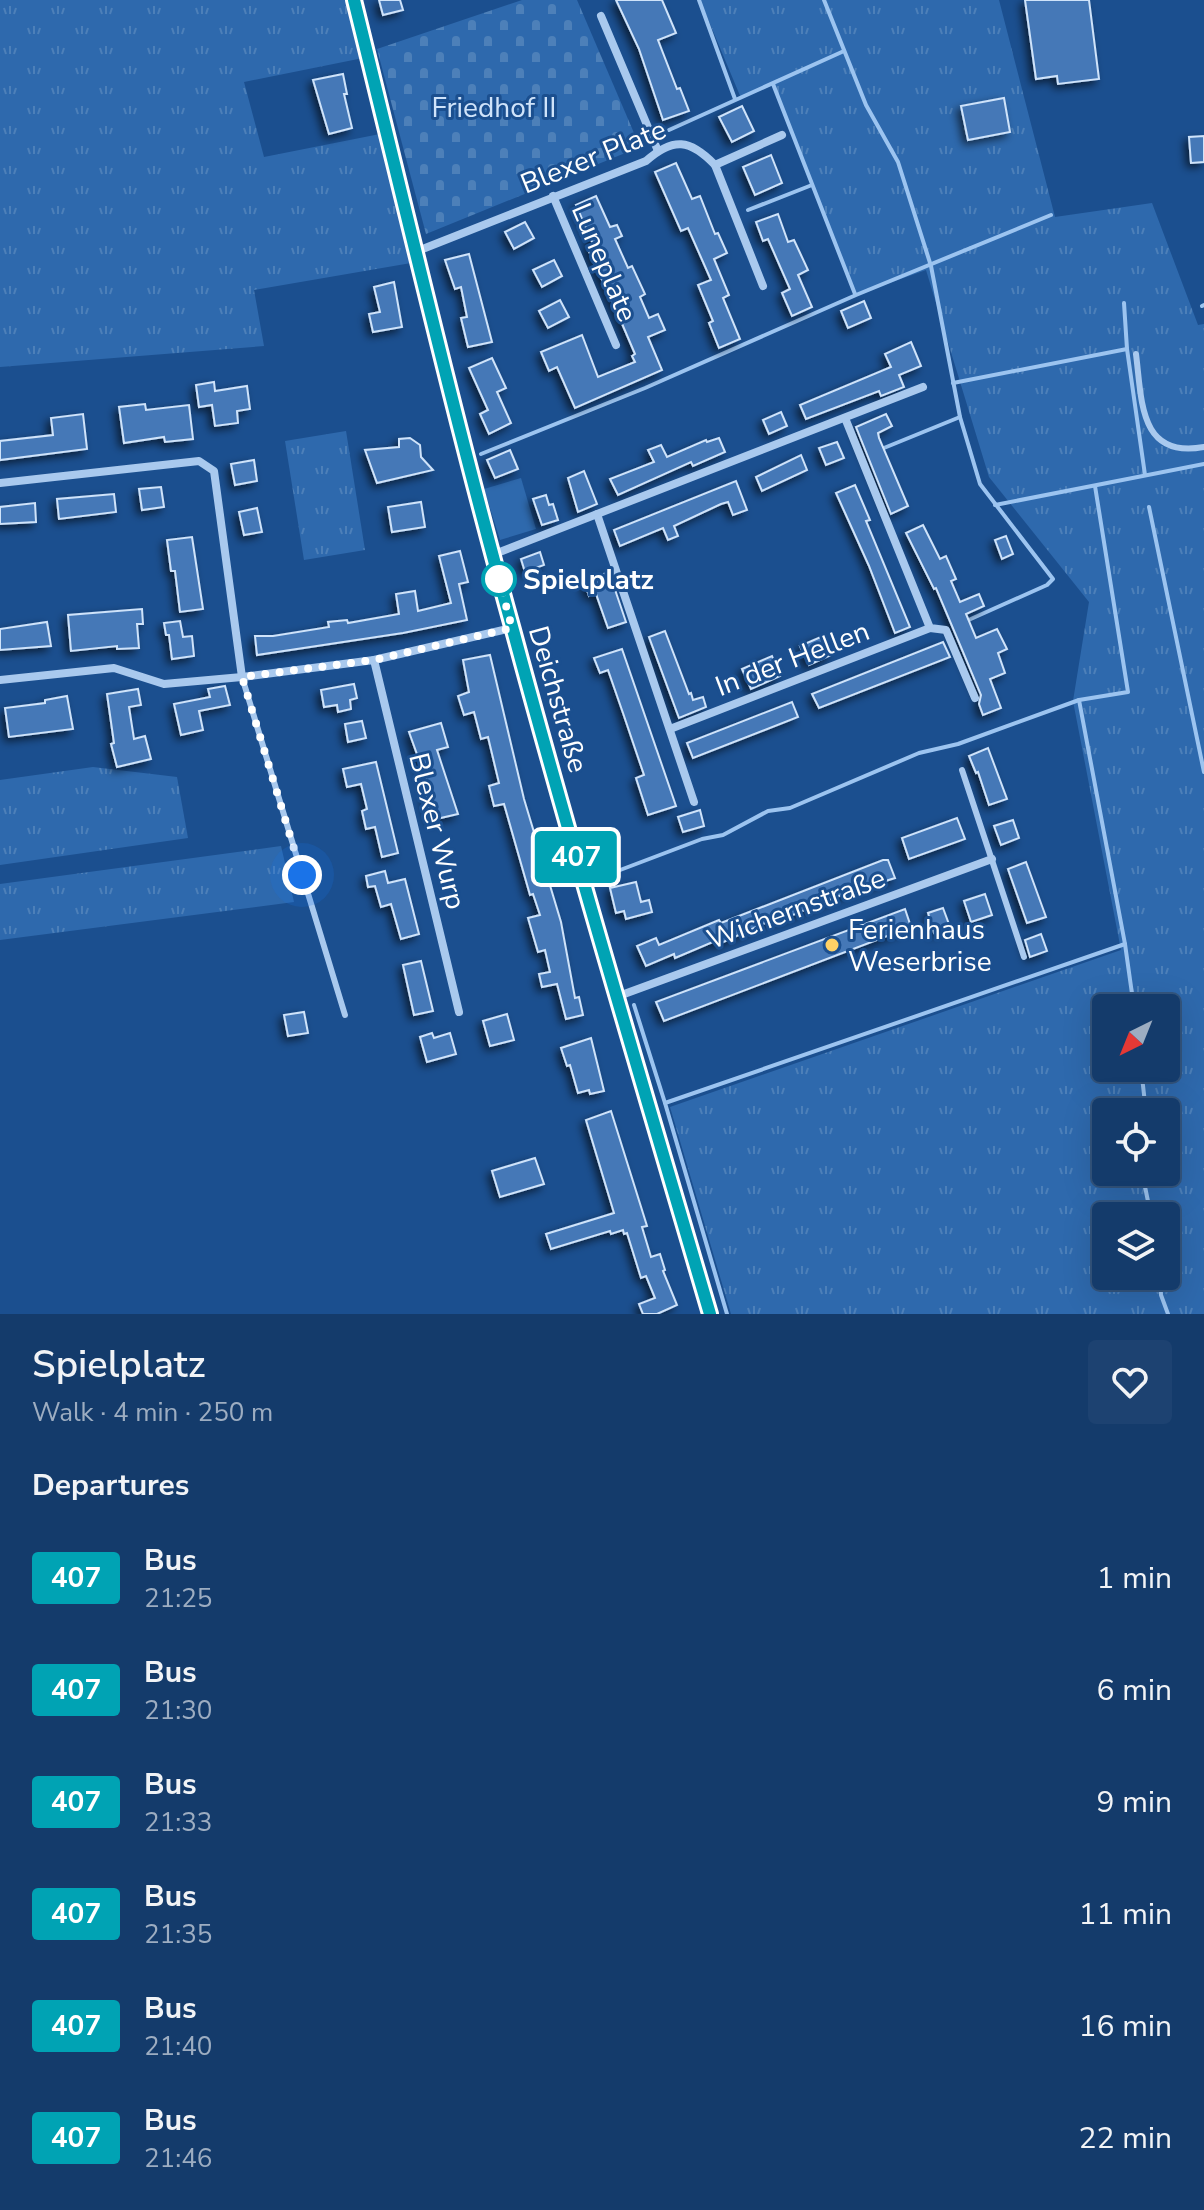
<!DOCTYPE html>
<html lang="en">
<head>
<meta charset="utf-8">
<style>
	body { margin:0; font-family:"Nunito Sans",sans-serif; background:#1d4271; color:#f1f3f6; height:100vh; display:flex; flex-direction:column; font-size:30px; white-space:nowrap }
	* { box-sizing:border-box; margin:0 }
	p { font-size:26px; color:#9dadc1 }
	.icon { flex:none; width:44px; height:44px; fill:none; stroke:currentColor; stroke-width:2; stroke-linecap:round; stroke-linejoin:round }
	.map { position:relative; height:1314px; overflow:hidden }
	.details { display:flex; flex-direction:column; background:#143b6b; flex:1 }
	.details>* { flex:none }
	.badge { padding:0 16px; border-radius:6px; font-size:28px; line-height:52px }
	.needle { width:52px; rotate:223deg }
	.controls { position:absolute; left:1092px; top:994px; display:grid; gap:16px }
	.controls a { display:grid; place-items:center; width:88px; height:88px; border-radius:8px; background:#143b6b; box-shadow:0 8px 32px #0002,0 0 0 2px #33557e; font-size:40px }
	.you { position:absolute; width:40px; height:40px; margin:-20px; border:6px solid #fff; border-radius:50%; background:#1a73e8; box-shadow:0 0 0 12px #1a73e833 }
	.map>.badge { position:absolute; translate:-50% -50%; box-shadow:0 0 0 4px #fff }
	h2 { padding:0 32px; font-size:30px; line-height:72px }
	.round { display:grid; place-items:center; flex:none; width:84px; height:84px; border-radius:8px; background:#1d4271 }
	.overview { display:flex; align-items:center; justify-content:space-between; height:136px; padding:0 32px }
	h1 { font-size:38px; font-weight:600; line-height:60px }
	ul { padding:0; list-style:none }
	li { display:flex; align-items:center; gap:24px; height:112px; padding:0 32px }
	li div { flex:1 }
	li b { display:block; font-size:30px }
	li em { font-style:normal }
	li .badge { min-width:88px; font-weight:700; text-align:center }
	.map>svg:first-child { display:block }
</style>
</head>
<body>
<div class="map">
<svg width="1204" height="1314" viewBox="0 0 1204 1314">
	<defs>
		<pattern id="grass-tufts" width="24" height="20" patternUnits="userSpaceOnUse" patternTransform="scale(2)"><rect width="24" height="20" fill="#2e69ad"/><path d="M3 7l-1-3M5 7V3M7 7l1-3M15 17l-1-3M17 17v-4M19 17l1-3" fill="none" stroke="#4d80b9"/></pattern>
		<pattern id="cemetery-stones" width="16" height="16" patternUnits="userSpaceOnUse" patternTransform="scale(2)"><rect width="16" height="16" fill="#2e69ad"/><path d="M2 7V4a2 2 0 0 1 4 0v3zM10 15v-3a2 2 0 0 1 4 0v3z" fill="#4d80b9"/></pattern>
		<filter id="shadow"><feDropShadow dx="-4" dy="4" stdDeviation="4" flood-color="#0009"/></filter>
	</defs>
	<rect width="100%" height="100%" fill="#1b4f8f"/>
	<g fill="url(#grass-tufts)" fill-rule="evenodd">
		<polygon points="0,0 349,0 363,58 244,82 264,157 380,134 411,263 254,290 264,346 0,367"/>
		<path d="M 700,0 L 999,0 L 1055,217 L 1152,203 L 1198,325 L 1204,324 L 1204,1314 L 731,1314 L 670,1107 L 1121,950 L 1073,701 L 1089,602 L 989,477 L 926,270 L 856,295 L 773,85 L 741,98 ZM 1106,1008 L 1166,1008 L 1166,1068 L 1106,1068 ZM 1106,1112 L 1166,1112 L 1166,1172 L 1106,1172 ZM 1106,1216 L 1166,1216 L 1166,1276 L 1106,1276 Z"/>
		<polygon points="346,431 365,550 304,560 285,441"/>
		<polygon points="93,767 177,777 188,838 0,865 0,780"/>
		<polygon points="281,846 294,902 0,940 0,884"/>
	</g>
	<polygon fill="url(#cemetery-stones)" points="522,0 577,0 640,147 426,234 377,49"/>
	<polygon fill="#2e69ad" points="521,478 536,529 500,540 484,489"/>
	<g fill="none" stroke-linecap="round" stroke-linejoin="round">
		<g stroke="#9cc4f0" stroke-width="4">
			<polyline points="699,0 735,99"/>
			<polyline points="824,0 866,105 898,162 931,266 960,417 980,484 1053,579 1047,585 964,622"/>
			<polyline points="773,84 855,294"/>
			<polyline points="669,130 844,51"/>
			<polyline points="748,210 812,185"/>
			<polyline points="1124,303 1127,349 1145,475"/>
			<polyline points="1202,306 1204,305"/>
			<polyline points="953,383 1127,349"/>
			<polyline points="879,450 960,417"/>
			<polyline points="481,454 645,388 856,295 1051,215"/>
			<polyline points="995,505 1204,464"/>
			<polyline points="1149,507 1204,772"/>
			<polyline points="1079,700 1125,944 1134,1008"/>
			<polyline points="599,878 702,839 723,835 768,811 790,808 919,753 958,744 1079,700 1128,692 1095,486"/>
			<polyline points="634,1005 665,1103"/>
			<polyline points="1141,1068 1146,1112"/>
			<polyline points="1142,1172 1151,1216"/>
			<polyline points="1160,1276 1161,1295 1168,1314"/>
			<polyline points="727,1314 665,1103 1125,944"/>
		</g>
	</g>
	<g fill="#4478b7" stroke="#cfe3fa" stroke-width="2" filter="url(#shadow)">
		<polygon points="379,0 400,0 403,10 383,15"/>
		<polygon points="616,0 662,0 676,33 658,40 677,89 680,88 689,111 663,120 639,49"/>
		<polygon points="1025,0 1089,0 1099,79 1058,84 1057,76 1036,79"/>
		<polygon points="343,74 347,94 344,94 352,128 329,134 313,80"/>
		<polygon points="1004,98 1010,132 968,140 961,106"/>
		<polygon points="742,106 754,131 732,142 719,117"/>
		<polygon points="1204,136 1204,162 1191,163 1189,137"/>
		<polygon points="771,155 782,183 755,195 743,167"/>
		<polygon points="676,163 692,199 700,196 715,234 718,233 727,253 714,259 729,295 723,298 740,339 719,348 709,323 713,321 698,285 711,280 688,228 681,231 655,172"/>
		<polygon points="596,196 610,227 617,225 622,236 615,239 628,268 632,266 645,294 640,297 649,318 658,314 665,330 648,337 662,370 575,408 557,367 549,371 541,352 582,335 598,377 635,362 632,356 635,354 620,319 587,247 593,244 576,205"/>
		<polygon points="778,214 788,242 794,240 808,270 798,275 812,307 792,316 782,293 790,289 768,239 763,241 756,222"/>
		<polygon points="525,222 534,238 514,249 505,232"/>
		<polygon points="469,254 492,342 468,347 461,318 467,317 461,287 455,289 445,260"/>
		<polygon points="554,260 562,276 542,287 533,270"/>
		<polygon points="394,282 402,327 373,332 369,314 380,312 374,287"/>
		<polygon points="560,300 569,317 548,328 539,311"/>
		<polygon points="864,301 871,318 848,328 841,311"/>
		<polygon points="911,342 921,366 899,375 904,387 881,396 879,391 806,419 800,405 891,367 885,354"/>
		<polygon points="492,358 506,388 497,392 511,423 489,434 480,414 488,410 469,368"/>
		<polygon points="214,382 215,391 247,386 250,409 237,411 238,423 215,426 212,405 199,407 196,385"/>
		<polygon points="145,404 146,410 189,405 193,439 165,442 164,437 124,443 119,407"/>
		<polygon points="781,412 787,426 769,434 763,420"/>
		<polygon points="83,414 87,449 0,460 0,441 53,435 51,418"/>
		<polygon points="886,414 892,426 878,433 879,438 908,506 891,514 856,427"/>
		<polygon points="410,438 420,445 421,457 433,470 377,483 365,450 399,447 399,439"/>
		<polygon points="719,438 725,452 693,466 691,462 618,495 610,479 654,462 648,450 661,445 667,457 706,440 707,442"/>
		<polygon points="837,442 844,458 826,465 819,448"/>
		<polygon points="510,450 518,469 495,478 487,460"/>
		<polygon points="801,455 807,470 762,491 756,477"/>
		<polygon points="254,460 257,481 235,485 231,464"/>
		<polygon points="584,471 597,504 578,512 568,478"/>
		<polygon points="736,481 747,510 733,515 728,502 721,504 674,526 678,536 668,540 663,528 620,546 614,530"/>
		<polygon points="855,485 870,520 866,521 910,627 895,633 869,566 836,493"/>
		<polygon points="161,487 164,507 142,510 139,489"/>
		<polygon points="114,494 116,512 59,519 57,499"/>
		<polygon points="546,495 549,505 553,504 558,520 542,525 533,499"/>
		<polygon points="421,502 425,527 392,532 388,507"/>
		<polygon points="35,503 36,522 0,524 0,507"/>
		<polygon points="257,508 262,532 244,535 239,512"/>
		<polygon points="923,525 940,559 946,556 956,579 951,581 960,602 979,594 984,606 966,614 976,638 997,629 1007,649 998,653 1005,673 990,679 1001,708 983,715 979,704 981,695 963,652 936,588 934,589 906,533"/>
		<polygon points="1006,536 1013,554 1002,559 995,540"/>
		<polygon points="192,537 203,609 180,612 175,571 171,571 167,540"/>
		<polygon points="460,551 468,582 459,584 467,620 403,633 257,655 255,636 273,636 329,627 328,622 347,620 348,623 399,614 396,594 415,591 418,611 451,603 439,556"/>
		<polygon points="540,552 544,565 525,572 521,559"/>
		<polygon points="609,572 626,622 608,628 596,594 589,596 584,581"/>
		<polygon points="142,609 143,624 137,624 139,648 117,649 117,646 71,651 68,615"/>
		<polygon points="180,621 183,637 192,636 194,656 172,659 169,635 166,635 164,623"/>
		<polygon points="47,622 51,646 0,650 0,629"/>
		<polygon points="665,631 689,694 691,693 693,700 703,697 706,707 679,718 649,637"/>
		<polygon points="823,636 831,655 809,665 800,646"/>
		<polygon points="943,642 950,657 819,708 812,694"/>
		<polygon points="622,649 676,806 648,815 636,778 644,775 623,713 608,670 600,673 594,658"/>
		<polygon points="490,655 524,799 561,922 575,998 579,997 583,1015 566,1019 557,984 542,987 539,974 550,972 545,950 538,952 528,918 540,915 533,894 530,895 504,804 494,806 489,786 499,783 488,737 481,739 474,712 464,715 458,696 469,692 463,660"/>
		<polygon points="772,656 780,676 751,689 742,669"/>
		<polygon points="354,684 357,698 350,700 351,709 338,712 337,705 324,707 321,690"/>
		<polygon points="225,686 230,705 199,711 203,730 181,735 174,704 210,697 208,689"/>
		<polygon points="138,689 141,705 129,707 134,739 145,736 151,759 117,767 111,744 114,743 107,694"/>
		<polygon points="67,696 73,729 9,737 5,708 45,703 45,700"/>
		<polygon points="792,702 798,717 693,758 687,743"/>
		<polygon points="362,721 366,738 348,742 345,724"/>
		<polygon points="441,723 448,747 437,750 458,814 432,820 426,797 432,796 409,732"/>
		<polygon points="988,748 1007,799 989,805 978,772 976,773 969,756"/>
		<polygon points="376,762 398,853 382,857 375,827 366,829 362,811 367,809 361,784 347,787 343,769"/>
		<polygon points="700,810 704,826 683,832 678,817"/>
		<polygon points="957,818 965,839 909,859 902,838"/>
		<polygon points="1013,820 1019,838 1001,845 994,826"/>
		<polygon points="883,860 888,860 895,878 844,894 778,921 776,918 717,945 715,941 675,958 674,954 646,966 637,946 656,938 659,945 719,920 721,923"/>
		<polygon points="1026,862 1046,917 1027,923 1008,869"/>
		<polygon points="385,871 388,883 405,879 419,934 401,939 391,904 381,907 375,886 368,887 366,876"/>
		<polygon points="636,882 641,902 649,900 652,912 626,919 624,911 616,913 610,888"/>
		<polygon points="985,894 992,915 971,922 964,901"/>
		<polygon points="943,908 950,927 934,933 928,913"/>
		<polygon points="905,909 911,927 664,1021 656,1002"/>
		<polygon points="1041,934 1047,951 1030,957 1025,940"/>
		<polygon points="421,961 433,1011 414,1015 403,965"/>
		<polygon points="304,1012 308,1033 288,1036 284,1015"/>
		<polygon points="507,1014 514,1040 490,1046 483,1021"/>
		<polygon points="432,1033 434,1038 450,1033 456,1054 427,1062 420,1037"/>
		<polygon points="591,1038 604,1091 590,1094 589,1090 578,1093 570,1065 567,1066 561,1048"/>
		<polygon points="611,1111 647,1226 642,1227 651,1257 660,1254 665,1270 663,1271 677,1305 657,1314 643,1314 639,1304 655,1298 646,1276 641,1278 627,1233 624,1234 623,1230 611,1234 610,1231 551,1249 546,1234 614,1213 586,1120"/>
		<polygon points="535,1158 544,1184 500,1197 492,1171"/>
	</g>
	<g fill="none" stroke-linecap="round" stroke-linejoin="round">
		<g stroke="#a9c9ee" stroke-width="6">
			<path d="M 1136,354 C 1142,401 1139,459 1204,447"/>
			<polyline points="242,677 345,1015"/>
			<polyline points="962,770 1024,957"/>
		</g>
		<g stroke="#a9c9ee" stroke-width="8">
			<polyline points="601,16 658,151"/>
			<polyline points="715,165 763,286"/>
			<polyline points="553,196 616,345"/>
			<path d="M 415,252 L 646,161 C 673,137 690,139 715,165 L 782,135"/>
			<polyline points="845,418 930,628 946,630 975,698"/>
			<polyline points="0,483 199,461 214,471 242,677"/>
			<polyline points="597,514 694,802"/>
			<polyline points="492,555 923,387"/>
			<polyline points="374,660 459,1012"/>
			<polyline points="0,680 114,668 164,684 242,677 374,660 512,628"/>
			<polyline points="670,729 930,628"/>
			<polyline points="616,997 992,859"/>
		</g>
		<path stroke="#a9c9ee" stroke-width="14" d="M 354,0 C 404,208 455,417 511,624 C 573,855 642,1084 710,1314"/>
	</g>
	<g fill="none" stroke-linecap="round" stroke-linejoin="round">
		<g stroke="#fff" stroke-width="18">
			<path id="line" d="M 354,0 C 406,210 455,421 513,630 C 575,859 643,1086 710,1314"/>
		</g>
		<use href="#line" stroke="#00a3b4" stroke-width="12"/>
		<polyline stroke="#fff" stroke-width="8" stroke-dasharray="0 14.4" points="302,875 242,677 374,660 512,628 499,579"/>
	</g>
	<circle fill="#fff" stroke="#00a3b4" stroke-width="4" cx="499" cy="579" r="16"/>
	<circle fill="#ffd166" stroke="#1b4f8f" stroke-width="3" cx="832" cy="945" r="8"/>
	<g text-anchor="middle" stroke-width="6" stroke-linejoin="round" paint-order="stroke">
		<g font-size="28" fill="#cfe3fa" stroke="#1b4f8f">
			<text x="494" y="117">Friedhof II</text>
		</g>
		<g font-size="28" fill="#fff" stroke="#1b4f8f">
			<text transform="translate(593 156) rotate(-22)" y="10">Blexer Plate</text>
			<text transform="translate(605 262) rotate(67)" y="10">Luneplate</text>
			<text transform="translate(792 658) rotate(-21)" y="10">In der Hellen</text>
			<text transform="translate(559 699) rotate(74)" y="10">Deichstraße</text>
			<text transform="translate(438 831) rotate(76)" y="10">Blexer Wurp</text>
			<text transform="translate(796 908) rotate(-20)" y="10">Wichernstraße</text>
		</g>
		<g font-size="28" font-weight="bold" fill="#fff" stroke="#1b4f8f" text-anchor="start">
			<text x="523" y="589">Spielplatz</text>
		</g>
		<g font-size="28" fill="#fff" stroke="#1b4f8f" text-anchor="start">
			<text x="848" y="939">Ferienhaus<tspan x="848" dy="32">Weserbrise</tspan></text>
		</g>
	</g>
</svg>
<div class="controls">
<a><svg class="needle" viewBox="-14 -14 28 28"><path d="M0-13l5 13h-10z" fill="#e53935"/><path d="M0 13l5-13h-10z" fill="#9dadc1"/></svg></a>
<a><svg class="icon" aria-label="locate" viewBox="0 0 24 24"><circle cx="12" cy="12" r="6"/><path d="M12 2v4M12 18v4M2 12h4M18 12h4"/></svg></a>
<a><svg class="icon" aria-label="layers" viewBox="0 0 24 24"><path d="M12 4l9 5-9 5-9-5zM3 14l9 5 9-5"/></svg></a>
</div>
<div class="you" style="left:302px;top:875px"></div>
<b class="badge" style="left:576px;top:857px;background:#00a3b4;color:#fff">407</b>
</div>
<section class="details">
<div class="overview"><div><h1>Spielplatz</h1><p>Walk · 4 min · 250 m</p></div><a class="round"><svg class="icon" aria-label="heart" viewBox="0 0 24 24"><path d="M12 20l-8-8c-3-5 5-10 8-4 3-6 11-1 8 4z"/></svg></a></div>
<h2>Departures</h2>
<ul>
<li><span class="badge" style="background:#00a3b4;color:#fff">407</span><div><b>Bus</b><p>21:25</p></div><em>1 min</em></li>
<li><span class="badge" style="background:#00a3b4;color:#fff">407</span><div><b>Bus</b><p>21:30</p></div><em>6 min</em></li>
<li><span class="badge" style="background:#00a3b4;color:#fff">407</span><div><b>Bus</b><p>21:33</p></div><em>9 min</em></li>
<li><span class="badge" style="background:#00a3b4;color:#fff">407</span><div><b>Bus</b><p>21:35</p></div><em>11 min</em></li>
<li><span class="badge" style="background:#00a3b4;color:#fff">407</span><div><b>Bus</b><p>21:40</p></div><em>16 min</em></li>
<li><span class="badge" style="background:#00a3b4;color:#fff">407</span><div><b>Bus</b><p>21:46</p></div><em>22 min</em></li>
</ul>
</section>
</body>
</html>
